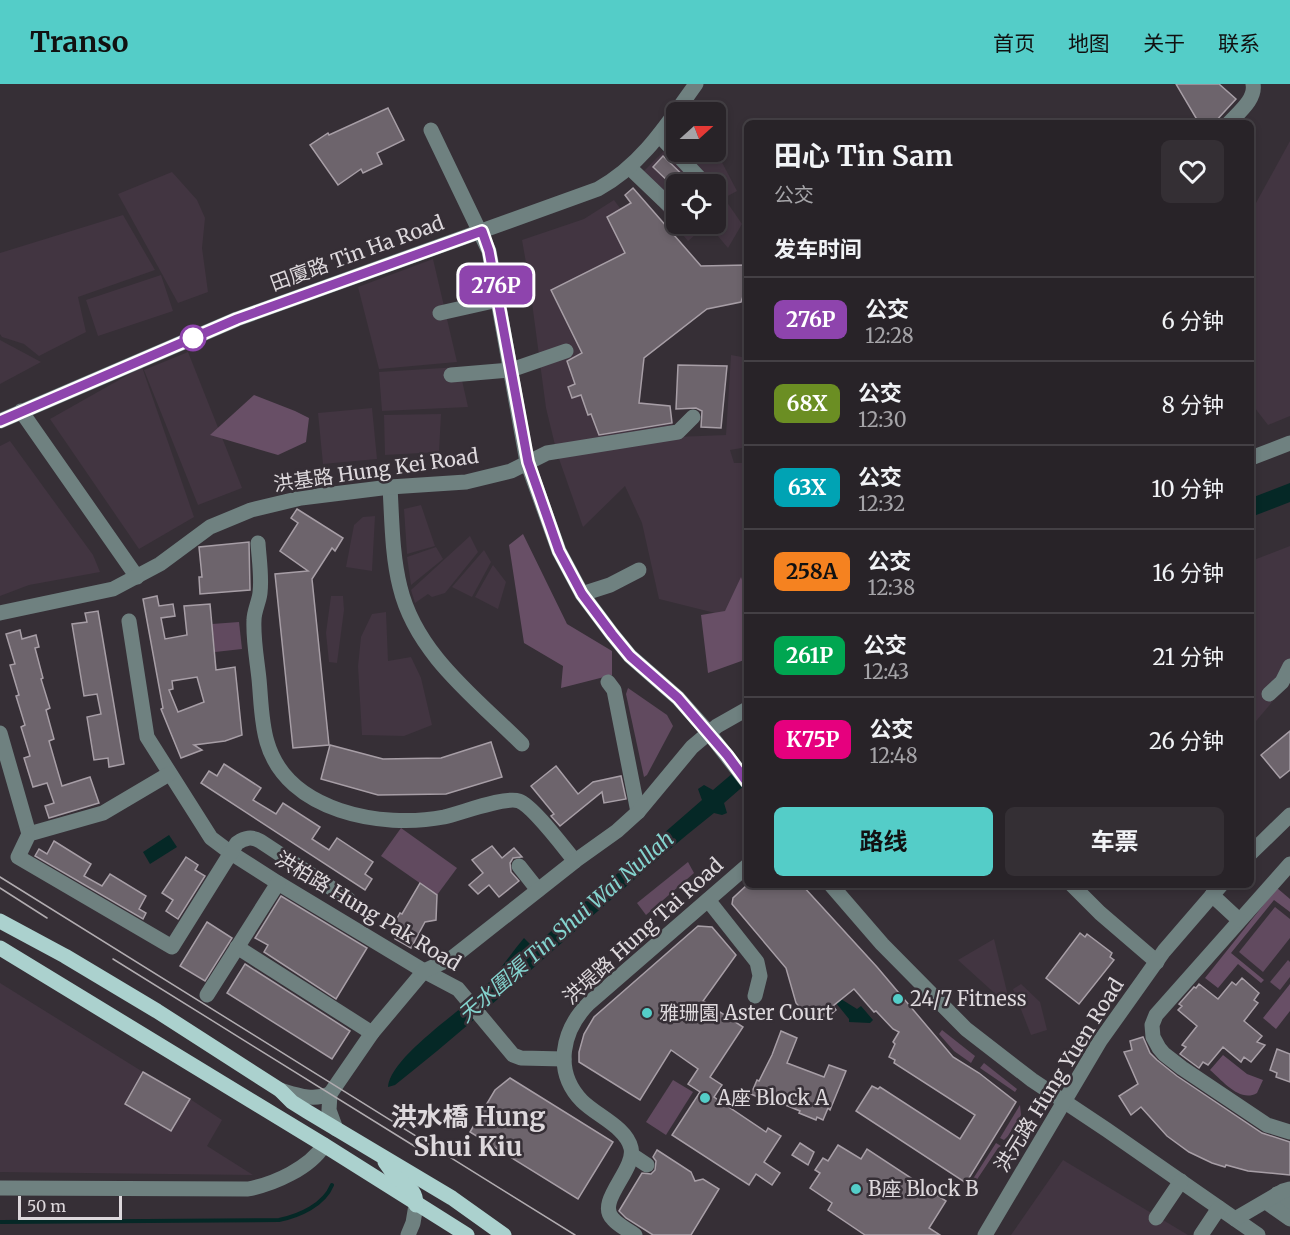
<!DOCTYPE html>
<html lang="zh">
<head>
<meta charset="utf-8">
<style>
	body { margin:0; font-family:Merriweather,"Noto Sans SC",serif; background:#342f34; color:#f1f3f6; height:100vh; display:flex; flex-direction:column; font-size:22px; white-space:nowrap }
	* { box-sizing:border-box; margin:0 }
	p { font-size:20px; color:#a5a4a8 }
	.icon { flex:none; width:33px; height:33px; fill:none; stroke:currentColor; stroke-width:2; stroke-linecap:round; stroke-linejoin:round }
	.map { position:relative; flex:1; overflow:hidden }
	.details { position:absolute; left:744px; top:36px; width:510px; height:768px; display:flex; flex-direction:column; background:#282328; border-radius:9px; box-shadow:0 3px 9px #0003,0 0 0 2px #444045 }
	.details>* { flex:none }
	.badge { padding:0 12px; border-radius:9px; font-size:21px; line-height:39px }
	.needle { width:39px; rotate:69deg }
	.controls { position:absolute; left:666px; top:18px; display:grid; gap:12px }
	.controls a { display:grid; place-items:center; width:60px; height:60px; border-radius:9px; background:#282328; box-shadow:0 3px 9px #0003,0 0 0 2px #444045; font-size:30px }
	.scale { position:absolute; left:18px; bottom:15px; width:104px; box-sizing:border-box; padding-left:6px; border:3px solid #ddd8dc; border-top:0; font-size:16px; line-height:21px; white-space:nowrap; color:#ddd8dc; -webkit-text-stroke:4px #362f36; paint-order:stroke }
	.map>.badge { position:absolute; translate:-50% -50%; box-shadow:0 0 0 3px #fff }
	h2 { padding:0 30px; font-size:22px; line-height:54px }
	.round { display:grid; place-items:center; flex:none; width:63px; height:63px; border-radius:9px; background:#342f34 }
	.headline { display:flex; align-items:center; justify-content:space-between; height:102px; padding:0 30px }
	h1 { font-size:28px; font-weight:700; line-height:45px }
	.button { display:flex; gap:12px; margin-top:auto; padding:12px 30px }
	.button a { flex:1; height:69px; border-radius:9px; background:#54cdc8; color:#111; font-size:24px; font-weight:700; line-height:69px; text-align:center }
	.button a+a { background:#342f34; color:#f1f3f6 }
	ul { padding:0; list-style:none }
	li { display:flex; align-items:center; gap:18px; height:84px; padding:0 30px; border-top:2px solid #444045 }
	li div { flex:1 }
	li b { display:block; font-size:22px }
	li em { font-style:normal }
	li .badge { min-width:66px; font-weight:700; text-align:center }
	header { display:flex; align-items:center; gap:36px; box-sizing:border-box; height:84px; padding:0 30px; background:#54cdc8; color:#111 }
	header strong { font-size:28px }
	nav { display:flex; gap:33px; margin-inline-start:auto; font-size:21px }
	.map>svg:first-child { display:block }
</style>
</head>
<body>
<header>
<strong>Transo</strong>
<nav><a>首页</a><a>地图</a><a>关于</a><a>联系</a></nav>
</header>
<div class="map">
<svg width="1290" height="1151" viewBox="0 0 1290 1151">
	<rect width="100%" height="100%" fill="#362f36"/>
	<g fill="#423541" fill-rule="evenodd">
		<path d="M 676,55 L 676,68 L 686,68 L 694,79 L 716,67 L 737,107 L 724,114 L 742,140 L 728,164 L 708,140 L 688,157 L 636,95 ZM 676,100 L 716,100 L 716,140 L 676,140 Z"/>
		<polygon points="1290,57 1290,332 1268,341 1251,319 1251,128"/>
		<polygon points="172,88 197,116 205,134 202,164 208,208 178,219 118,110"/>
		<polygon points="614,116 628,135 701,181 746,181 741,218 707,225 644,274 639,318 670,322 673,345 555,361 546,324 529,196 522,156 584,135"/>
		<polygon points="123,131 155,186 78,213 86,248 39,272 24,260 2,253 0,250 0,169"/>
		<polygon points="433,175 457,278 379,285 358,203"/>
		<polygon points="161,191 173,227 98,252 86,216"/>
		<polygon points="0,256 41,278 0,300"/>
		<polygon points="188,268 242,404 198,421 144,286"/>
		<polygon points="731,271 747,274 747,363 730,366 734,379 747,379 747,537 659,515 642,439 625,402 583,443 557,369 675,353 726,351"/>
		<polygon points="142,283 194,433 139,465 50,335"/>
		<polygon points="459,283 468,323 382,327 379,288"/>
		<polygon points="372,324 377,375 323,380 318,329"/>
		<polygon points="441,330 439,368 385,371 384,331"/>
		<polygon points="10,357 93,471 100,488 29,501 0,512 0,362"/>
		<polygon points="421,421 435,462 407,470 404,425"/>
		<polygon points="375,432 372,487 346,483 354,441 363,433"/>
		<polygon points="470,452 478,468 445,509 432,513 428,510 415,519 411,506"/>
		<polygon points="1290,462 1290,590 1279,610 1251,643 1251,477"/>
		<polygon points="436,463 443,475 411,501 407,473"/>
		<polygon points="484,466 491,478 472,513 452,503"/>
		<polygon points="493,481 506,498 498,525 475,513"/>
		<polygon points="331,512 343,512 344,526 337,579 329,578 326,549"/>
		<polygon points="386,528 388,577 411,573 421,594 432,641 404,652 362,651 358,582 361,553 372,530"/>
		<polygon points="994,855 1011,924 958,876"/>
		<polygon points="0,899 143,988 125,1021 171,1047 190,1015 222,1036 207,1062 253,1091 0,1088"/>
		<polygon points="1021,900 1040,918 1047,946 1031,951 1013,905"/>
		<polygon points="1063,1076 1188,1151 1011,1151"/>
	</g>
	<g fill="#614a5f">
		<polygon points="239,538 242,565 215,568 212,540"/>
		<polygon points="628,604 667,631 673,642 647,691 644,693 626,610"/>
		<polygon points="401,744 457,784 437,811 381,772"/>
		<polygon points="688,778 694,789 646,831 637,819"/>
		<polygon points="1275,823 1290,835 1290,854 1263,888 1239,868"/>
		<polygon points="1288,876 1290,878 1290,893 1280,906 1270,898"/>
		<polygon points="942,946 975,972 971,979 954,967 939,950"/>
		<polygon points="984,979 1017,1005 1015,1008 980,984"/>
		<polygon points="673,996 693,1008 666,1051 646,1038"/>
		<polygon points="1020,1021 1021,1031 1008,1052 1004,1056 1000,1054"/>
		<polygon points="996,1059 1001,1062 998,1064 972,1103 969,1101"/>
	</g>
	<g fill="#684f66">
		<polygon points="254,311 295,327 309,334 306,358 278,371 210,351"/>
		<polygon points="523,450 567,540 612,567 612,591 561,604 563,582 524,559 509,461"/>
		<polygon points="741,493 747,510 747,575 708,589 701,531 725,527"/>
		<polygon points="1277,804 1290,815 1290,828 1274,816 1231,869 1264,896 1261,899 1238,880 1218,904 1205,894"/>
		<polygon points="1290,900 1290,927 1276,945 1263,934"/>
		<path d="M 1223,971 L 1247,990 L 1263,996 L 1257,1009 C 1240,1019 1223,997 1210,986 Z"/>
	</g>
	<g fill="#052826">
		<polygon points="1290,399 1290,418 1251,433 1251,414"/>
		<path d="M 747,677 L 747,699 L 724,719 L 727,729 L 722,731 L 714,729 C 605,816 505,914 395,1001 L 388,1003 C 390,974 458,929 480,908 C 496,892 509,872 524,854 L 533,863 L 702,716 L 698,705 L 704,701 L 713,706 Z"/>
		<polygon points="169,751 177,763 150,780 143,768"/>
		<polygon points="841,915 857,925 861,922 873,936 870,939 849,938 849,935 836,919"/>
	</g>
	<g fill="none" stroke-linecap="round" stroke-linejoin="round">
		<path stroke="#052826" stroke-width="4" d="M 0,1138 L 279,1136 C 299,1132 324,1121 332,1101"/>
	</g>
	<g fill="#6d646c" stroke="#a79ea6" stroke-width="1.5" fill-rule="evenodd">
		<polygon points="1176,0 1219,0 1236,15 1214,39 1199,39"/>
		<polygon points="388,24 404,56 377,69 382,80 363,89 361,85 338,101 310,61 328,49 329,51"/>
		<polygon points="663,72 692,100 671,100 653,83"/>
		<polygon points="633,104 701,182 746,181 747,201 741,218 707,225 644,274 639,319 670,322 672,339 599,351 591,330 588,331 581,311 572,314 568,303 575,300 567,277 582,269 551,206 625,169 607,133 631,119 625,111"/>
		<polygon points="678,281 727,282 721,344 701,343 702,327 696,324 676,325"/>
		<polygon points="297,425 343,454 335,467 332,464 312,495 329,661 293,664 275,490 308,487 280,467 298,439 291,434"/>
		<polygon points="249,458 250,506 200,510 199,493 202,493 199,463"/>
		<path d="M 157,512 L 159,522 L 173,520 L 175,532 L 161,534 L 165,555 L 187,551 L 184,522 L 210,520 L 216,586 L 235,583 L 242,651 L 225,657 L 194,661 L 202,666 L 181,674 L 161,625 L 163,624 L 143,515 ZM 197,593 L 204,618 L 178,628 L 169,606 L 173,605 L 172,597 Z"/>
		<polygon points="98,527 124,680 109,683 108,674 94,676 87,633 101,630 97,610 84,612 72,540 87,538 85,529"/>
		<polygon points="20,546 22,555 36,551 39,563 35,564 43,594 41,595 50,624 46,626 54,655 49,657 62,702 90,693 99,719 49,734 45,722 54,719 47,699 33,703 24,674 30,672 21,643 25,641 16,612 19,611 10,581 15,580 6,550"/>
		<polygon points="1290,647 1290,686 1280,694 1261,671"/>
		<polygon points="491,658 502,693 446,710 378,711 321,695 330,661 383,675 441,674"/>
		<polygon points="224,680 261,704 253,716 276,730 283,719 320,743 312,755 329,766 337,754 373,778 365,790 372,795 365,806 201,699 209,687 217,692"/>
		<polygon points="556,682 578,710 593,698 621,692 626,715 604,719 602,708 560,742 551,732 554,730 531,702"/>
		<polygon points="54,757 91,780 84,792 102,802 110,790 146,812 139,825 146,829 143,835 35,772 39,765 47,770"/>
		<polygon points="492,762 502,774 514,764 522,773 513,774 510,779 511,788 519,797 499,813 489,801 478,810 469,801 483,789 472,776"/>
		<polygon points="186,773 198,781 195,786 205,792 178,835 166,827 173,816 162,809"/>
		<polygon points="420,799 437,811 436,836 425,838 411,864 395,855 399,847 392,843 400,829 402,830"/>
		<polygon points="747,801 802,801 877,883 953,973 979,989 1016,1018 966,1099 856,1027 872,1002 878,1005 880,1003 960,1055 975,1031 894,979 895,976 889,973 895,960 893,958 899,948 893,945 876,927 874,928 854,905 833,922 836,926 824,936 810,935 796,919 786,884 732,820 733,814"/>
		<polygon points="281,812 367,864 336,915 264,868 268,861 255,854"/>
		<polygon points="207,838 232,854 205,897 180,882"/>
		<polygon points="698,842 712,843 736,871 703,917 743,943 710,993 722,1001 714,1013 766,1048 768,1044 781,1052 764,1078 780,1089 772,1101 756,1090 749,1101 672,1051 700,1008 688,1000 698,985 671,966 640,1016 579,978 579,968 584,950 594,933"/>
		<polygon points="1080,849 1085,853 1087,850 1112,869 1110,873 1114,876 1079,920 1046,894"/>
		<polygon points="245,880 350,947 332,975 227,909"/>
		<polygon points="1242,894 1259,909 1254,916 1258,919 1244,937 1262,952 1257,958 1265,961 1251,978 1244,973 1241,978 1223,963 1208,981 1203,978 1199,984 1180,970 1186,963 1182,961 1197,942 1178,926 1182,922 1179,920 1194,903 1196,904 1199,900 1218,915 1232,898 1236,901"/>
		<polygon points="781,947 797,954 787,979 824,993 829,981 846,987 830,1026 828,1024 823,1036 817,1033 816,1036 799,1029 800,1027 773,1016 771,1019 751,1010 757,996 759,997 772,971"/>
		<polygon points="1143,953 1150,969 1157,976 1177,992 1262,1049 1290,1058 1290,1091 1248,1087 1226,1081 1225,1083 1212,1079 1189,1068 1167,1052 1141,1023 1131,1031 1119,1012 1138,1000 1124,968 1132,966 1130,957"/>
		<polygon points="1277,965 1290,970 1290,998 1276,993 1277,989 1270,986"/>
		<polygon points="143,988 190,1015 171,1047 125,1020"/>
		<polygon points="510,994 613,1058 578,1115 470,1048 495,1006"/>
		<polygon points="800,1059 814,1068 808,1081 792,1071"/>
		<polygon points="838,1061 861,1075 867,1065 946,1117 929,1144 940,1151 865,1151 828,1126 832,1119 810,1104 820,1089 815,1086 823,1074 828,1077"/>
		<polygon points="657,1066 691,1088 695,1097 703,1095 719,1105 691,1151 653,1151 626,1134 619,1127 642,1089 651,1090 655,1086 656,1077 653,1073"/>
	</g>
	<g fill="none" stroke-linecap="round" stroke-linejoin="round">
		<g stroke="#6f8180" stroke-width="15">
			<path d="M 1229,39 C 1239,28 1256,15 1253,0"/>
			<polyline points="431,46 489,167 527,378 559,467 582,510 612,550 630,572 678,614 709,649 747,698"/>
			<polyline points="659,51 705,100"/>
			<polyline points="630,84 676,128"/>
			<polyline points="440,229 498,216"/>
			<polyline points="451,291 511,286 566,267"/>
			<polyline points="21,327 137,493"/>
			<path d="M 0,337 L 237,235 L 598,105 C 642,81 668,39 696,0"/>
			<polyline points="1251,374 1290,359"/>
			<path d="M 390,403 C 392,437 392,471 400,503 C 416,570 476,614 522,660"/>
			<path d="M 258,459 C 259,475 262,493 260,509 C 259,518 254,527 254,536 C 253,555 257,576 259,595 C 261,615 261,638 267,658 C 287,728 382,745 444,733 C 462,729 505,712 519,717 C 533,722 564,764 575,777"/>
			<polyline points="582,510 610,501 639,486"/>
			<polyline points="0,529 113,505 160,480 210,443 251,426 301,414 390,403 466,398 511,387 547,369 678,348 693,333"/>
			<polyline points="129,537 147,653 211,754 231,769 278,799 424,887 458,905 513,971 521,974 564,975"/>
			<polyline points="608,598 614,606 638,728"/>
			<polyline points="1269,610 1282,598 1290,582"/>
			<polyline points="0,649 29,750"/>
			<path d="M 169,690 L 103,729 L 29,750 L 18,773 L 172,863 L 237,759 C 245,754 251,752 260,757 L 348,815"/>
			<polyline points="1251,769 1290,731"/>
			<polyline points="1290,780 1156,931 1152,941 1153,953 1159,964 1164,970 1182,984 1267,1041 1290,1048"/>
			<polyline points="519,782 538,806"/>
			<polyline points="831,801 882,860 966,945 1032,996 1107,1046 1258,1151"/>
			<polyline points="1072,801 1100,829 1157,878"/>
			<polyline points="1212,811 1239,836"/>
			<polyline points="708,816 757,878 760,892 755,912"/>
			<polyline points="237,863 372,949"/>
			<polyline points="207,911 278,799"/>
			<path d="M 280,1006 C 297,1011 312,1017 330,1010"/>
			<polyline points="336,1045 329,1026 330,1010 372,949 424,887 452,874 575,777 617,747 638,728 692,663 717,642 747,625"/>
			<polyline points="632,1071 647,1081"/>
			<path d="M 0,1104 L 248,1105 C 274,1100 310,1084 324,1061"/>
			<polyline points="1277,1110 1290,1119"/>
			<polyline points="1266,1118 1290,1135"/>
			<polyline points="1156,1134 1181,1097"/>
			<polyline points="1235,1135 1283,1107 1290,1105"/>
			<polyline points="408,1151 413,1139 416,1121"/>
			<path d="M 635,1151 C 628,1146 619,1142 613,1135 C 595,1118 636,1086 631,1064 C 626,1043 597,1032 582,1017 C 553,987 562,946 589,919 L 747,782"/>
			<polyline points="985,1151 1100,957 1164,867 1221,801"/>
			<polyline points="1201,1151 1219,1124"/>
		</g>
		<g stroke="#abd1ce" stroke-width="15">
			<polyline points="0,837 65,872 157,927 280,1006 292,1018 308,1028 452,1114 504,1151"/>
			<polyline points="0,864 324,1061 467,1151"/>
			<path d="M 385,1078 C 389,1083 392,1089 397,1094 C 407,1103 416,1105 416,1121"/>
		</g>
		<g stroke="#b1acb0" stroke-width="1.5">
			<polyline points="0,793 575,1151"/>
			<polyline points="0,804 47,834"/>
			<polyline points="113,875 419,1065"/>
		</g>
	</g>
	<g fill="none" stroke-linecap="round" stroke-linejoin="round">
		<g stroke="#fff" stroke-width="14">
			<polyline id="line" points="0,337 237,235 482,147 489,167 528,378 559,467 582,510 612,550 630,572 678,614 727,671 747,698"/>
		</g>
		<use href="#line" stroke="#8e44ad" stroke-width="9"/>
	</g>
	<circle fill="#fff" stroke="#8e44ad" stroke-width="3" cx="193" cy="254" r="12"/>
	<g fill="#54cdc8" stroke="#362f36" stroke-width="2">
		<circle cx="898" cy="915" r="6"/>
		<circle cx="647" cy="929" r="6"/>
		<circle cx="705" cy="1014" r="6"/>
		<circle cx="856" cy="1105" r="6"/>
	</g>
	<g text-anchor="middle" stroke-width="5" stroke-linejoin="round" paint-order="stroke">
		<g font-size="20" fill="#ddd8dc" stroke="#362f36">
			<text transform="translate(357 169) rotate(-20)" y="7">田廈路 Tin Ha Road</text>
			<text transform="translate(376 386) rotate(-8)" y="7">洪基路 Hung Kei Road</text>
			<text transform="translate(368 827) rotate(31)" y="7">洪柏路 Hung Pak Road</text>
			<text transform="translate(643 847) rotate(-42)" y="7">洪堤路 Hung Tai Road</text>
			<text transform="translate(1059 991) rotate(-58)" y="7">洪元路 Hung Yuen Road</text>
		</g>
		<g font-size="20" fill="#ddd8dc" stroke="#362f36" text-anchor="start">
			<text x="910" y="922">24/7 Fitness</text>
			<text x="659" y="936">雅珊園 Aster Court</text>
			<text x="717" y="1021">A座 Block A</text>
			<text x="868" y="1112">B座 Block B</text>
		</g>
		<g font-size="21" font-style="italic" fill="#84d3ce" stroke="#362f36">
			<text transform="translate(566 843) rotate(-41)" y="7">天水圍渠 Tin Shui Wai Nullah</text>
		</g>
		<g font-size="26" font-weight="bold" fill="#ddd8dc" stroke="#362f36">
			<text x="468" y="1042">洪水橋 Hung<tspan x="468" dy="30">Shui Kiu</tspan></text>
		</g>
	</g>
</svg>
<div class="controls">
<a><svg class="needle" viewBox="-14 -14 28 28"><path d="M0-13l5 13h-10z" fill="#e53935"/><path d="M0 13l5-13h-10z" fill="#a5a4a8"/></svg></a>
<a><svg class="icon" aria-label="locate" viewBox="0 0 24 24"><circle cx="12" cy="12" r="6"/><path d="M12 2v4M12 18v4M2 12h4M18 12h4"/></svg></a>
</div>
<div class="scale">50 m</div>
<b class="badge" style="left:496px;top:201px;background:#8e44ad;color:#fff">276P</b>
<section class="details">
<div class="headline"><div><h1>田心 Tin Sam</h1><p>公交</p></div><a class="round"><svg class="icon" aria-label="heart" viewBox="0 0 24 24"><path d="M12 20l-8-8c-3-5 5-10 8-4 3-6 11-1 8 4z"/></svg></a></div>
<h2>发车时间</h2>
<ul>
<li><span class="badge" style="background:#8e44ad;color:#fff">276P</span><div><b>公交</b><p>12:28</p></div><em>6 分钟</em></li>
<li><span class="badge" style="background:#6b8e23;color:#fff">68X</span><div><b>公交</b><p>12:30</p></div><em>8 分钟</em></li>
<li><span class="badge" style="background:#00a3b4;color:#fff">63X</span><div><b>公交</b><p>12:32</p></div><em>10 分钟</em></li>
<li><span class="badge" style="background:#f58220;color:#111">258A</span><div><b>公交</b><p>12:38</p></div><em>16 分钟</em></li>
<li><span class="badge" style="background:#00a651;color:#fff">261P</span><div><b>公交</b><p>12:43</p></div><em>21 分钟</em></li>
<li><span class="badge" style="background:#e6007e;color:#fff">K75P</span><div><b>公交</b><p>12:48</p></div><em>26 分钟</em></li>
</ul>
<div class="button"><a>路线</a><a>车票</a></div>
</section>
</div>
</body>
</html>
